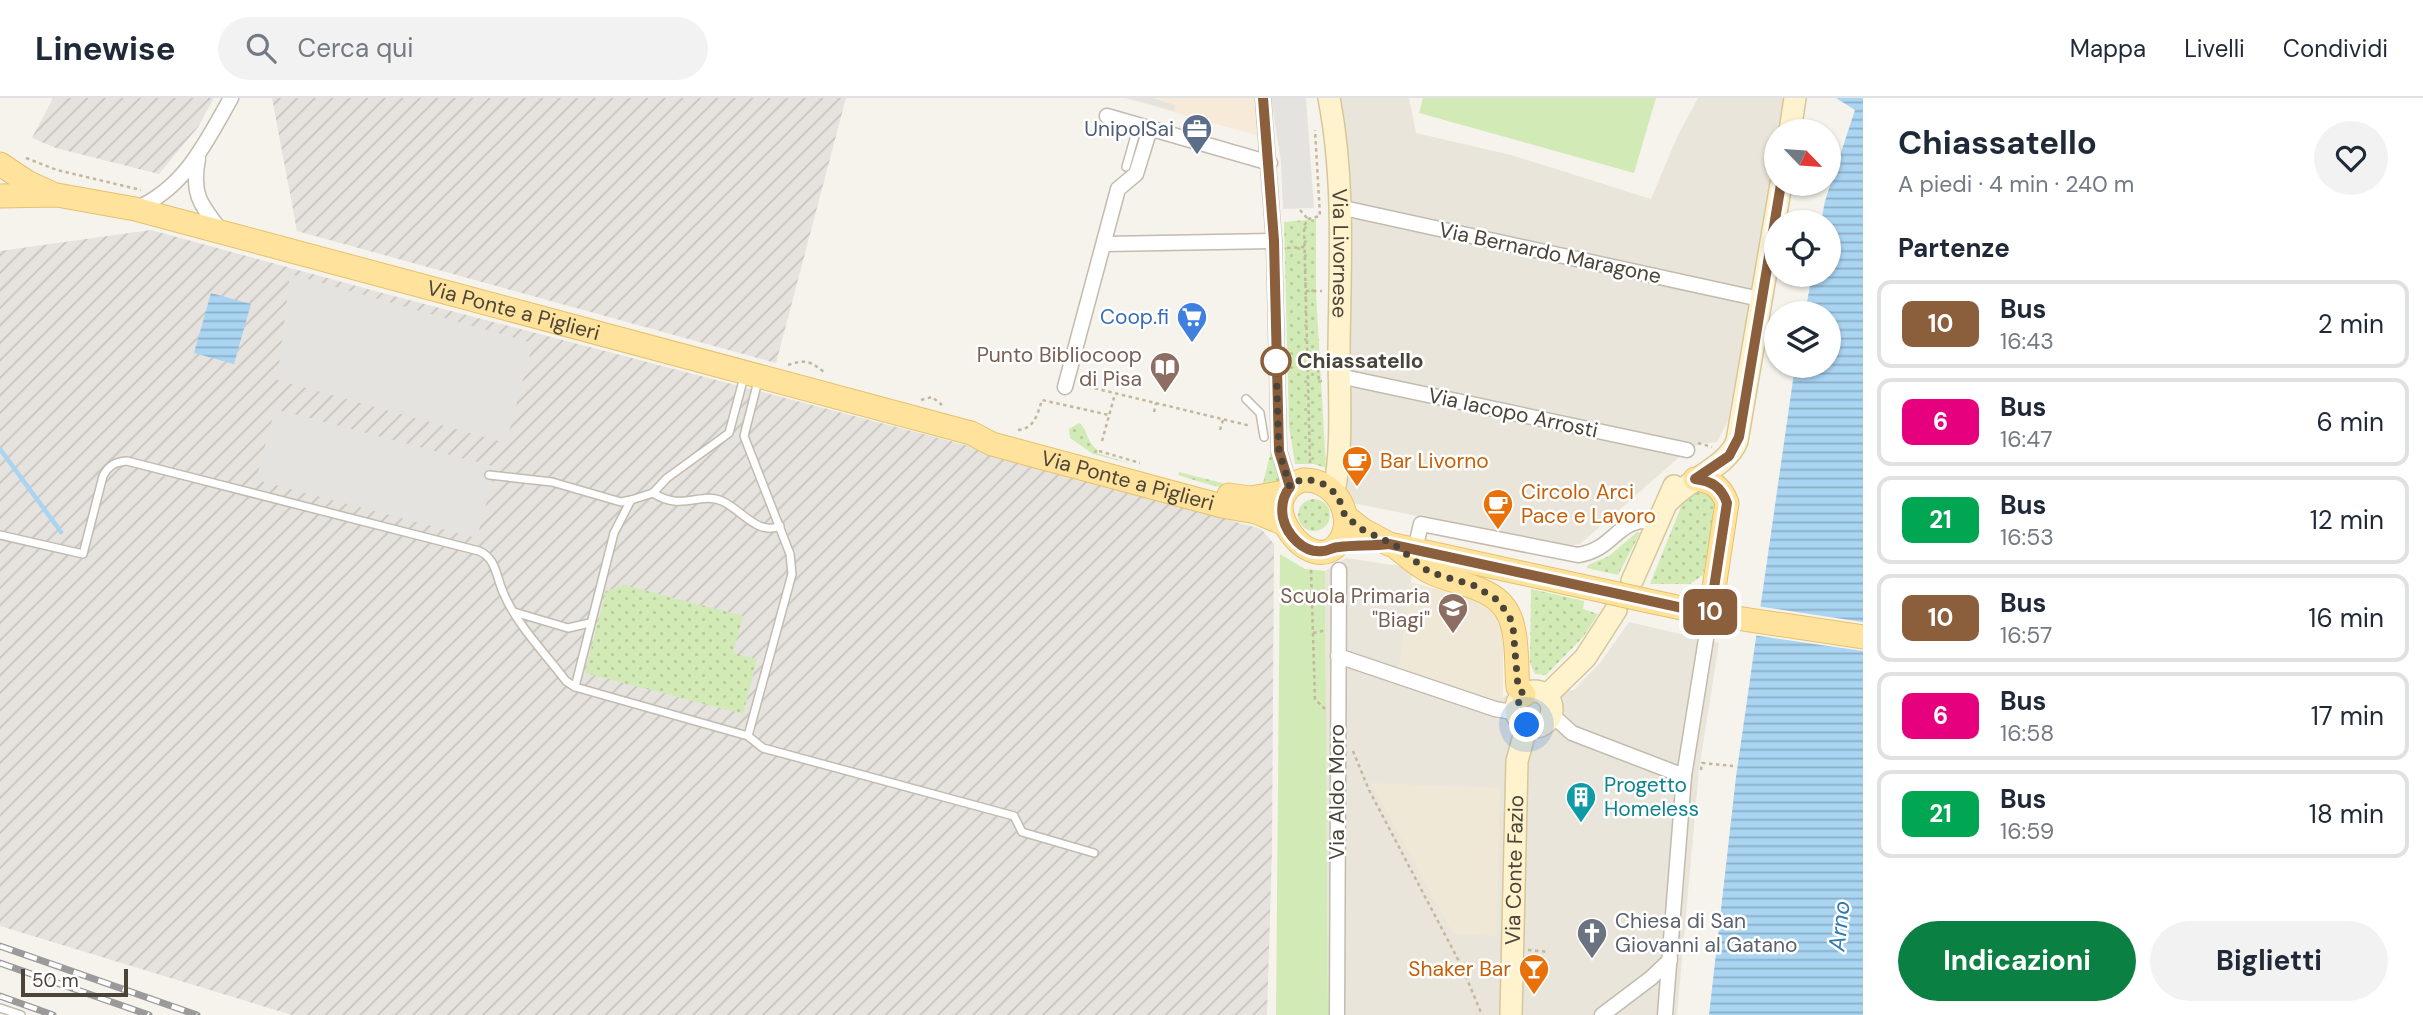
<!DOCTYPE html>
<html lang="it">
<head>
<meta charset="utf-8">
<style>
	body { margin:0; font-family:"DM Sans",sans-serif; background:#f2f2f3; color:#1f2937; height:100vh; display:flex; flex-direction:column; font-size:26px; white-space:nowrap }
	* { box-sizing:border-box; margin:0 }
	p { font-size:23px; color:#747a83 }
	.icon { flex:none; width:38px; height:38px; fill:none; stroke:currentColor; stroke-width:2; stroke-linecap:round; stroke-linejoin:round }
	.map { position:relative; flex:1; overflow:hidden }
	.panel { display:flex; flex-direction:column; background:#fff; width:560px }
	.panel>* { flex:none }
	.badge { padding:0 14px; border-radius:10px; font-size:24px; line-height:46px }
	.needle { width:46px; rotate:115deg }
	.fabs { position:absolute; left:1764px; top:21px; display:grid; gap:14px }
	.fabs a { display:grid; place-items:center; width:77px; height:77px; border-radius:50%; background:#fff; box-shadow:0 2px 5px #0004; font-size:35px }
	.scale { position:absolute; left:21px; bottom:18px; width:107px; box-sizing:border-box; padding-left:7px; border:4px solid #4b4439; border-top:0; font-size:19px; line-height:24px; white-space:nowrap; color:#4b4439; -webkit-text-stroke:5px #fff; paint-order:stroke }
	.you { position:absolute; width:35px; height:35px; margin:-18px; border:5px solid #fff; border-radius:50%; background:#1a73e8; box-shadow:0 0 0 10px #1a73e833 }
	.map>.badge { position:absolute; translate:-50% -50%; box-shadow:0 0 0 4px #fff }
	h2 { padding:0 35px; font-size:26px; line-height:63px }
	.round { display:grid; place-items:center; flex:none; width:74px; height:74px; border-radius:37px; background:#f2f2f3 }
	.head { display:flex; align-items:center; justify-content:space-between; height:119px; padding:0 35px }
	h1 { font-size:33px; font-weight:700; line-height:52px }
	.action { display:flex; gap:14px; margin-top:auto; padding:14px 35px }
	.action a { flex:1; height:80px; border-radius:42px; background:#0b8043; color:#fff; font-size:28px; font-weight:700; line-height:80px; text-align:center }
	.action a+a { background:#f2f2f3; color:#1f2937 }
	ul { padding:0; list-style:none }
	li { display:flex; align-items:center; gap:21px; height:88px; margin:0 14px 10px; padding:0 21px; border:4px solid #e0e1e3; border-radius:14px }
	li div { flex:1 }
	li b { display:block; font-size:26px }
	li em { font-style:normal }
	li .badge { min-width:77px; font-weight:700; text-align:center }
	header { display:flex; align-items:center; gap:42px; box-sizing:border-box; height:98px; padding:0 35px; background:#fff; border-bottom:2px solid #e0e1e3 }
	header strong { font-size:33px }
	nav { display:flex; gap:38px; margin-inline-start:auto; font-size:24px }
	.search { width:490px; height:63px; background:#f2f2f3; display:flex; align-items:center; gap:18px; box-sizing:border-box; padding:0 24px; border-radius:38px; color:#747a83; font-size:26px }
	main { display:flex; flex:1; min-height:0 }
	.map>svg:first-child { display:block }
</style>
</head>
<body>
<header>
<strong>Linewise</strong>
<div class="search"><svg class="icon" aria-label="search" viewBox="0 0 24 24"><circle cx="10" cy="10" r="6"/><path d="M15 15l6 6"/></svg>Cerca qui</div>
<nav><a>Mappa</a><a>Livelli</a><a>Condividi</a></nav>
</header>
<main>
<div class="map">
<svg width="1863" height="917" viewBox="0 0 1863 917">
	<defs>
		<pattern id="industrial-furrows" width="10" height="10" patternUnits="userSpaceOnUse" patternTransform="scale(1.75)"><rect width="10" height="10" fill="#e6e2dd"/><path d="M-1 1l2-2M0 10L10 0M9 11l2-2" fill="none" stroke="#c7c3be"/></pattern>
		<pattern id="grass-dots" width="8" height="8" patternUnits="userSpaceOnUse" patternTransform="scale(1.75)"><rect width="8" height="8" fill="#d2eab5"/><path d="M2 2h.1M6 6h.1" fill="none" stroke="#b6ca9c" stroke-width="1.8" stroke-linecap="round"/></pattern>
		<pattern id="water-rules" width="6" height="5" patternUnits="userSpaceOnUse" patternTransform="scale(1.75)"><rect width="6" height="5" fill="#a9d4f2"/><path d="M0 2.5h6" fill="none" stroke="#8caec5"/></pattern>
	</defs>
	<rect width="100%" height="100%" fill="#f6f3ec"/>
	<g fill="#eae5da">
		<polygon points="1339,0 1409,0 1416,35 1511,57 1651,101 1678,37 1698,0 1785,0 1779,33 1776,33 1776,51 1728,323 1717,344 1700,346 1684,355 1580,446 1565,448 1348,404 1345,399"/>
		<polygon points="1346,460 1413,470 1399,572 1492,601 1525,595 1574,592 1600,565 1629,524 1719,545 1699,672 1677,917 1328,917 1325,473"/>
	</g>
	<polygon fill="#f7ead8" points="1124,0 1255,0 1261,38 1245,34"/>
	<g fill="url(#industrial-furrows)">
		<polygon points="53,0 214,0 198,29 159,76 56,50 32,40"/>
		<polygon points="272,0 846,0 776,265 297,133"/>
		<polygon points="151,132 386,196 977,350 1261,431 1274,446 1272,752 1267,917 292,917 0,828 0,153"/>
	</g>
	<g fill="#efe8d6">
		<polygon points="1410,484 1478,502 1492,512 1501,530 1503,545 1503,601 1492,601 1399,572"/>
		<polygon points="1371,685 1500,690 1497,838 1453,836"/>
	</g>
	<g fill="url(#grass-dots)">
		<polygon points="1316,121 1316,195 1326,370 1314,366 1295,366 1289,328 1284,124"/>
		<path d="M 1079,325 C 1089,332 1086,345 1098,352 L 1097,355 L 1135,367 L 1093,356 L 1070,340 L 1069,331 Z"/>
		<path d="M 1271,353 C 1274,359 1280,366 1281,373 C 1288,415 1194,382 1178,377 L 1179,374 L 1238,389 L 1262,389 Z"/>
		<polygon points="1697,393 1712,399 1716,406 1703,477 1690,486 1650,486 1685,399"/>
		<circle cx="1314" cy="417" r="16"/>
		<polygon points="1637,434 1640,435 1618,477 1587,470 1588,467 1609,458"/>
		<polygon points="624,487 743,518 733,555 757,561 743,616 585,575 606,493"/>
		<polygon points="1531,491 1584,503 1583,511 1598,516 1583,539 1546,577 1535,576 1530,565"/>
	</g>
	<g fill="#d2eab5">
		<polygon points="1423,0 1656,0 1634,75 1419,15"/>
		<polygon points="1280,456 1305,471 1325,473 1328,917 1276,917"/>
	</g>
	<g fill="#e5e3e0">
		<polygon points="1127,0 1152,0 1175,7 1174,13"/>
		<polygon points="1271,0 1306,0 1314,110 1283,111 1281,64"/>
		<polygon points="290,176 533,245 506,345 277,282"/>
		<polygon points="275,311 496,369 477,440 256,382"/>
	</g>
	<g fill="url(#water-rules)">
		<polygon points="1836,0 1863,0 1863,917 1709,917 1736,679 1795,268 1829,268 1829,215 1805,215 1812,177 1829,177 1829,124 1821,124 1825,103 1855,12"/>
		<polygon points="211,195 251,206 234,266 194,255"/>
	</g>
	<polygon fill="#f6f3ec" points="1756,508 1863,524 1863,553 1752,537"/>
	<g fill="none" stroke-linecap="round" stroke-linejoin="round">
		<polyline stroke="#a9d4f2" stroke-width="4.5" points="0,351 61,434"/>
		<g stroke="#c2bbae" stroke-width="10">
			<g id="lane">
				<polyline points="1126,69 1138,27"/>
				<polyline points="1246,301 1260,315 1264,339"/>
				<polyline points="489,377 552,384 621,404 631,402"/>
				<path d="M 653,395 C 682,414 701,393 722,403 C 741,411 757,438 780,428"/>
				<path d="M 0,437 L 83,456 L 103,378 C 109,367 115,364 127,363 L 479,453 C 496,460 496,478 503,494 C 516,526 545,555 566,583 L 575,589 L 748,638 L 792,476 L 790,456 L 744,338 L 758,283"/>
				<polyline points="514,514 568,530 590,525"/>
				<polyline points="575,589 614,435 631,402 653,395 667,380 729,335 744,279"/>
				<polyline points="748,638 763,650 1014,718 1022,734 1094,755"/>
				<polyline points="0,910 21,917"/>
			</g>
		</g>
		<g stroke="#c2bbae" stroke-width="17">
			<g id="street">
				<polyline points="1263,0 1274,143 1279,353 1290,389"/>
				<polyline points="1107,18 1270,65"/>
				<path d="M 198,61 C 191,97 201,107 222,134"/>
				<polyline points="1339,109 1760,201"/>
				<path d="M 135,111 C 185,90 206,44 231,0"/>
				<polyline points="1105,146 1274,143"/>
				<polyline points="1339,278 1687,352"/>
				<polyline points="1065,289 1118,91 1136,76 1150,31"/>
				<path d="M 1415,451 L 1421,426 L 1578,457 C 1618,451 1615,416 1660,424"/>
				<polyline points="1338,558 1495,611 1517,615"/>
				<polyline points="1551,616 1572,635 1684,678"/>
				<polyline points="1337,917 1339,472"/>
				<polyline points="1602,917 1651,880 1670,862"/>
				<polyline points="1665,917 1684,678 1710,516"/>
			</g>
		</g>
		<g stroke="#d6c79b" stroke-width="24">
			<g id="secondary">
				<path id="s1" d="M 1329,0 C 1345,82 1340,167 1339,250 C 1339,297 1343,348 1334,394"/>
				<polyline points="1790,33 1795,0"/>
				<path d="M 1670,402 C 1689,381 1727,369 1737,343 L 1781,86"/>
				<polyline points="1632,483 1674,388"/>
				<circle cx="1534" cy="611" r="18"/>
				<polyline points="1546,598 1585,560 1616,512"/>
				<path id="s2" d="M 1511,917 L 1517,663 L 1527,627"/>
			</g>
		</g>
		<g stroke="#e6c16a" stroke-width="25">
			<g id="primary">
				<polyline points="0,66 27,84 51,95"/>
				<path id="s3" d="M 0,98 L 57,97 L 135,111 L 971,335 L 992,346 L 1222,408 L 1256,414 L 1285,426"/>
				<path d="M 1695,381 C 1711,383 1721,388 1727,405 L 1710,516"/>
				<path d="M 1303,382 C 1333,380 1357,416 1340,443 C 1313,485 1247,399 1303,382 Z"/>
				<polyline points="1229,397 1250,400 1286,394"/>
				<polyline points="1345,418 1363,432 1389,446 1604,493"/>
				<path d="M 1397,450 C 1408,459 1419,469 1432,475 C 1463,489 1504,488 1513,529 C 1518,549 1516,570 1518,589 L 1524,597"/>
				<polyline points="1644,502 1710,516 1863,539"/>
			</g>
		</g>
		<g stroke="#c4b79f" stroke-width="2.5" stroke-dasharray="3.5 3.5" stroke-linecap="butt">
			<polyline points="26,60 57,72 141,92"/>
			<polyline points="1300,112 1308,121"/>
			<polyline points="1287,150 1305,149"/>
			<polyline points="1306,193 1322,193"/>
			<polyline points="1308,259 1317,259 1319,283 1322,283"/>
			<path d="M 788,267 C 805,261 811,263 825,275"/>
			<polyline points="1081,287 1251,328"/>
			<polyline points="921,302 932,299 942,307"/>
			<polyline points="1154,314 1156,305"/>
			<path d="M 1018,332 C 1035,330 1037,317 1042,302 L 1109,317"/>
			<polyline points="1220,332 1223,322"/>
			<polyline points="1102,343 1115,296"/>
			<polyline points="1698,345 1712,349"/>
			<polyline points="1099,353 1140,365"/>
			<polyline points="1310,365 1304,128 1308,121 1320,118 1315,32"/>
			<polyline points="1311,472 1315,601 1325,611"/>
			<polyline points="1313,535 1327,532"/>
			<polyline points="1353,653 1369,692 1462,869 1482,917"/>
			<polyline points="1701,672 1702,665 1733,668"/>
			<polyline points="1528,852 1549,854"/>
		</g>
		<use href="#lane" stroke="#fff" stroke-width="7"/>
		<use href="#street" stroke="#fff" stroke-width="14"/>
		<use href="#secondary" stroke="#fff3cd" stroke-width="21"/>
		<use href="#primary" stroke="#ffe39c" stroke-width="23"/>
		<g stroke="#9a9a9a" stroke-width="7">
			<g id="rail">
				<polyline points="0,848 197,917"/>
				<polyline points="0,865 149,917"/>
				<polyline points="0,898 53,917"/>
			</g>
		</g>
		<use href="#rail" stroke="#fff" stroke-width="4.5" stroke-dasharray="13" stroke-linecap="butt"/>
		<g stroke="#e6c16a" stroke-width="25" stroke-linecap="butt">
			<polyline id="primary-bridge" points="1604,493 1644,502"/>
		</g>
		<use href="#primary-bridge" stroke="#ffe39c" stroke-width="23"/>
	</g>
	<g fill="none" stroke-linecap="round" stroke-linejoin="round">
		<g stroke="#fff" stroke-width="16">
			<path id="line" d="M 1263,0 L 1274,143 L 1279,353 L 1290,389 C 1282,399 1281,409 1283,420 C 1287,437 1304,456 1323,453 C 1328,453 1333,449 1339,449 C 1355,447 1372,448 1389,446 L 1710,516 L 1727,405 C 1721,388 1711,383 1695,381 L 1729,358 L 1739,339 L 1781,86"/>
		</g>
		<use href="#line" stroke="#8b5e3c" stroke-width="10"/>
		<path stroke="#4b4439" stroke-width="7" stroke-dasharray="0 12.6" d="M 1276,263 L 1279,353 L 1290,389 L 1298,383 L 1307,381 L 1326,387 L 1338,398 L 1345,418 L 1363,432 L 1395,447 L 1429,474 L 1473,487 L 1496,501 L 1509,517 L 1513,529 L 1518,589 L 1524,597 C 1514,607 1515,619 1527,627"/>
	</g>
	<defs>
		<g id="office-pin" transform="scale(1.575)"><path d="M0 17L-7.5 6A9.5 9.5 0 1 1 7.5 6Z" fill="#5c6f8a" stroke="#fff"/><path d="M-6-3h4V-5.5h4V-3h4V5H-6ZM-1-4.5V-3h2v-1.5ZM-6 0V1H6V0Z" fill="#fff"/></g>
		<g id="supermarket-pin" transform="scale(1.575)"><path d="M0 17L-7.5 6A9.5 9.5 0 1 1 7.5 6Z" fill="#3f7fe0" stroke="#fff"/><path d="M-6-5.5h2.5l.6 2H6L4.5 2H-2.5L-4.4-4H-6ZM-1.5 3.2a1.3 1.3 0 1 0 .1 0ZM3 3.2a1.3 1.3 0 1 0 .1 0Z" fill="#fff"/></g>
		<g id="library-pin" transform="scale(1.575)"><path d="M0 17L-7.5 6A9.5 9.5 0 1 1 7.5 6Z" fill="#8d6e63" stroke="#fff"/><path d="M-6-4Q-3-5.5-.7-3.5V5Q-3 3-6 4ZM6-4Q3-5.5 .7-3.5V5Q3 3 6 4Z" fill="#fff"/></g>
		<g id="cafe-pin" transform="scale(1.575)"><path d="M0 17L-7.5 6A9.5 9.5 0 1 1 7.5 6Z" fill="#e8710a" stroke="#fff"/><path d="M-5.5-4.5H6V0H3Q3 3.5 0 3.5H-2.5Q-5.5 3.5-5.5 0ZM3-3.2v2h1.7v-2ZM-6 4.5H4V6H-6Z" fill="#fff"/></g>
		<g id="school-pin" transform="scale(1.575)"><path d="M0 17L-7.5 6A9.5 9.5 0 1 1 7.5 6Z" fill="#8d6e63" stroke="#fff"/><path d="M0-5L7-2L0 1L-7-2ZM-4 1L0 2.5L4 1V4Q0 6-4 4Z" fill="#fff"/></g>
		<g id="building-pin" transform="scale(1.575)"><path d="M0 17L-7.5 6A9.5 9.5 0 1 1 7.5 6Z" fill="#0f9aa8" stroke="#fff"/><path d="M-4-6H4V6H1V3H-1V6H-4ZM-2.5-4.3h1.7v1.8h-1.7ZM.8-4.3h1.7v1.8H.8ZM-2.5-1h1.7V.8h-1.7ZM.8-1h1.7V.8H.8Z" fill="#fff"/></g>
		<g id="church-pin" transform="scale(1.575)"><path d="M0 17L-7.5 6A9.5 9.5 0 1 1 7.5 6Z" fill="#6b7280" stroke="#fff"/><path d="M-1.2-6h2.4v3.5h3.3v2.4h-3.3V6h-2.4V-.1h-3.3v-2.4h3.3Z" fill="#fff"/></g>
		<g id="bar-pin" transform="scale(1.575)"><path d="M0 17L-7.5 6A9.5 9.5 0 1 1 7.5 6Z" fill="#e8710a" stroke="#fff"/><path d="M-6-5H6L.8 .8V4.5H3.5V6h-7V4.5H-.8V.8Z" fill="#fff"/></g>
	</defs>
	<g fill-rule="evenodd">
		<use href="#office-pin" x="1197" y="31"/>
		<use href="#supermarket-pin" x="1192" y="219"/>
		<use href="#library-pin" x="1165" y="269"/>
		<use href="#cafe-pin" x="1357" y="363"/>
		<use href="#cafe-pin" x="1498" y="406"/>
		<use href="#school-pin" x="1453" y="510"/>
		<use href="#building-pin" x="1581" y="699"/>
		<use href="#church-pin" x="1592" y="835"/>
		<use href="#bar-pin" x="1534" y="871"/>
	</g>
	<circle fill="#fff" stroke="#8b5e3c" stroke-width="3.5" cx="1276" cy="263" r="14"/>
	<g text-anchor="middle" stroke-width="5" stroke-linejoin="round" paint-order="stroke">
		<g font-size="21" fill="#4e5e75" stroke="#fff" text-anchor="end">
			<text x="1174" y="38">UnipolSai</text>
		</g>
		<g font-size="21" fill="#4b4439" stroke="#fff">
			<text dy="7" stroke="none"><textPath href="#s1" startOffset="156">Via Livornese</textPath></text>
			<text transform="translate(1550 155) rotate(12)" y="7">Via Bernardo Maragone</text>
			<text dy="7" stroke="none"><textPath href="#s3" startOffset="528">Via Ponte a Piglieri</textPath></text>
			<text transform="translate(1513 315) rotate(12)" y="7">Via Iacopo Arrosti</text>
			<text dy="7" stroke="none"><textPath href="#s3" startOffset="1166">Via Ponte a Piglieri</textPath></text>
			<text transform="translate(1337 694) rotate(-90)" y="7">Via Aldo Moro</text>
			<text dy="7" stroke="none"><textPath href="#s2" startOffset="145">Via Conte Fazio</textPath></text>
		</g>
		<g font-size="21" fill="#366cbe" stroke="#fff" text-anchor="end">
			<text x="1169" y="226">Coop.fi</text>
		</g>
		<g font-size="21" fill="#785e54" stroke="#fff" text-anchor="end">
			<text x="1142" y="264">Punto Bibliocoop<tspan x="1142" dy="24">di Pisa</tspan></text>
			<text x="1430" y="505">Scuola Primaria<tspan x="1430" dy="24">"Biagi"</tspan></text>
		</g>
		<g font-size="21" font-weight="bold" fill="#4b4439" stroke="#fff" text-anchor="start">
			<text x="1297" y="270">Chiassatello</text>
		</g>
		<g font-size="21" fill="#c56008" stroke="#fff" text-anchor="start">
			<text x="1380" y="370">Bar Livorno</text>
			<text x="1521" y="401">Circolo Arci<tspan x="1521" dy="24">Pace e Lavoro</tspan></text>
			<text x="1511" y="878" text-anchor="end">Shaker Bar</text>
		</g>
		<g font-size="21" fill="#0d838f" stroke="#fff" text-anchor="start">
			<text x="1604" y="694">Progetto<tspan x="1604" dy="24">Homeless</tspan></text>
		</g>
		<g font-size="21" fill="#5b616d" stroke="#fff" text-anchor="start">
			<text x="1615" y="830">Chiesa di San<tspan x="1615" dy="24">Giovanni al Gatano</tspan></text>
		</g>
		<g font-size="23" font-style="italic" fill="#2e7ab2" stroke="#fff">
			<text transform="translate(1839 828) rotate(-84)" y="8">Arno</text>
		</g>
	</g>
</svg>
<div class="fabs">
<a><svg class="needle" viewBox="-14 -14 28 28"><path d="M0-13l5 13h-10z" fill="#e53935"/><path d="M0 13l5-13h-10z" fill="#747a83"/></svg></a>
<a><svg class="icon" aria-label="locate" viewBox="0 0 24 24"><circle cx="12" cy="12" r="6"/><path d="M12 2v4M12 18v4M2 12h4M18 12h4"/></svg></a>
<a><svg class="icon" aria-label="layers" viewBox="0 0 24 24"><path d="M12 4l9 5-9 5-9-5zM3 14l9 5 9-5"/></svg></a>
</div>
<div class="scale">50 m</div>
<div class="you" style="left:1527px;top:627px"></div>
<b class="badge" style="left:1710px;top:514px;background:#8b5e3c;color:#fff">10</b>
</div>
<section class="panel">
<div class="head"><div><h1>Chiassatello</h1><p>A piedi · 4 min · 240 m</p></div><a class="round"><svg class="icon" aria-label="heart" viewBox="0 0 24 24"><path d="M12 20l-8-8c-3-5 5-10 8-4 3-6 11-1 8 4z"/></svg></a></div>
<h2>Partenze</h2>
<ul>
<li><span class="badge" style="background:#8b5e3c;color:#fff">10</span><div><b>Bus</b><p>16:43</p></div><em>2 min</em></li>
<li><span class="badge" style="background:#e6007e;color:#fff">6</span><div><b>Bus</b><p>16:47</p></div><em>6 min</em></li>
<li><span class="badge" style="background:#00a651;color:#fff">21</span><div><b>Bus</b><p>16:53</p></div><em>12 min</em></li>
<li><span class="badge" style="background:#8b5e3c;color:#fff">10</span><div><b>Bus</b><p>16:57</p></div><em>16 min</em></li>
<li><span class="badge" style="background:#e6007e;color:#fff">6</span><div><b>Bus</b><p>16:58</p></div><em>17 min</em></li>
<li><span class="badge" style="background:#00a651;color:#fff">21</span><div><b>Bus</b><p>16:59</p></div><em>18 min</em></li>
</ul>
<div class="action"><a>Indicazioni</a><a>Biglietti</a></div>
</section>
</main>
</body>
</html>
